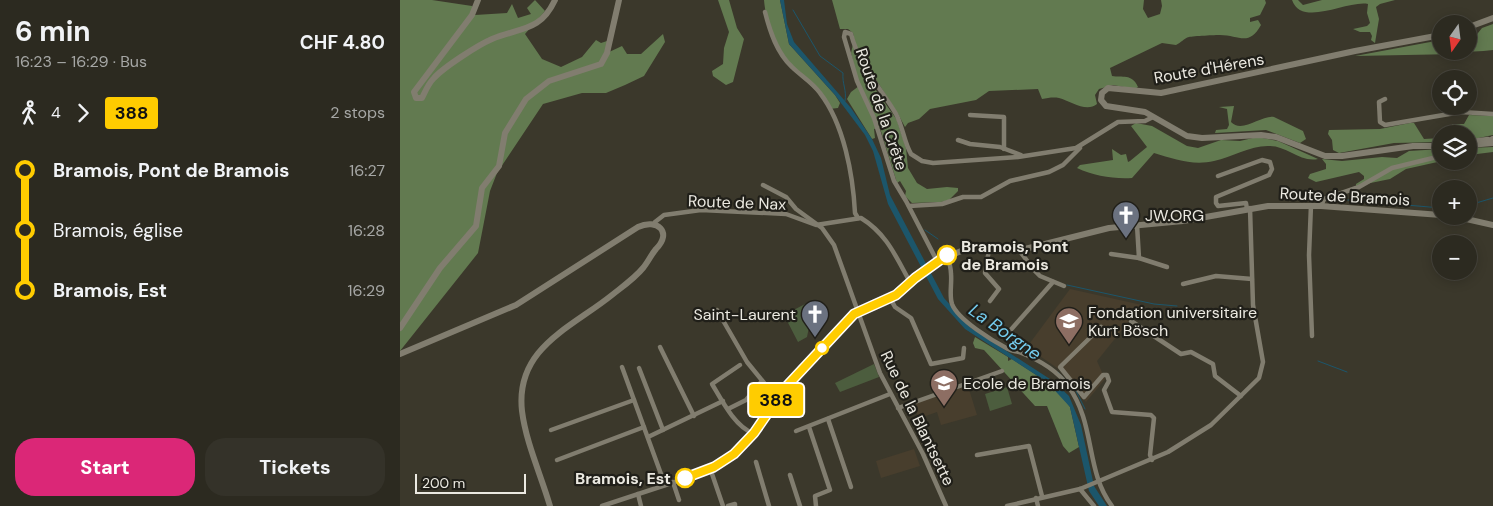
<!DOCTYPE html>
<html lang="en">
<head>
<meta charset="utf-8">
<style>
	body { margin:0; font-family:"DM Sans",sans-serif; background:#343229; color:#f1f3f6; height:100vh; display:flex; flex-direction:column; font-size:19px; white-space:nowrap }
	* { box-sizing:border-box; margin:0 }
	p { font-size:16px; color:#a6a7a5 }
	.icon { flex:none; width:28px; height:28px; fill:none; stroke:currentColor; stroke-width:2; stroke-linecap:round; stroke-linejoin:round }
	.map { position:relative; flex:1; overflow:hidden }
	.panel { display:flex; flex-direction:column; background:#2c2a20; width:400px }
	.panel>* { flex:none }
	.badge { padding:0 10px; border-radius:4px; font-size:18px; line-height:32px }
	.needle { width:32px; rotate:194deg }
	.buttons { position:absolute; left:1032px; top:15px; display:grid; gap:10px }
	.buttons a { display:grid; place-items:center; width:45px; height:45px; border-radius:50%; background:#2c2a20; box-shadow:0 2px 12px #0003,0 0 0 1px #48463e; font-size:25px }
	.scale { position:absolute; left:15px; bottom:12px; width:111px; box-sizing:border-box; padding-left:5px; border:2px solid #ebe9e1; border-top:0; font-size:14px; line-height:18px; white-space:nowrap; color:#ebe9e1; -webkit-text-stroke:4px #201f19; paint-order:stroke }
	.map>.badge { position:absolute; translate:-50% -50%; box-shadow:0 0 0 2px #fff }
	.legs { display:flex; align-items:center; gap:8px; height:55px; padding:0 15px; font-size:16px }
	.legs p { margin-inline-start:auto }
	.head { display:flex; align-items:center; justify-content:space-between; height:85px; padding:0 15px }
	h1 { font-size:28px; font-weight:700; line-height:38px }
	.button { display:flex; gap:10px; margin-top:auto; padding:10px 15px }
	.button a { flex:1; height:58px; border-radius:20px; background:#db2777; color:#fff; font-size:20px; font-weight:700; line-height:58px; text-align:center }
	.button a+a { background:#343229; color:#f1f3f6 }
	ul { padding:0 15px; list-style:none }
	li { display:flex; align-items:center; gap:18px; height:60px; font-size:19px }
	li i { display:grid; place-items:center; width:8px; height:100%; margin:0 6px; background:currentColor }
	li i::after { content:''; width:12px; height:12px; margin:-6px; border:4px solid; border-radius:50%; background:#2c2a20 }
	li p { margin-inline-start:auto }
	li:first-child i { background:linear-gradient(#0000 50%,currentColor 0) }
	li:last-child i { background:linear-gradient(currentColor 50%,#0000 0) }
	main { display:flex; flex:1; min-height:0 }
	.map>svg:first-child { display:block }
</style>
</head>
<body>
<main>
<section class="panel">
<div class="head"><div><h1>6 min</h1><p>16:23 – 16:29 · Bus</p></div><b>CHF 4.80</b></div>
<div class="legs"><svg class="icon" aria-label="walk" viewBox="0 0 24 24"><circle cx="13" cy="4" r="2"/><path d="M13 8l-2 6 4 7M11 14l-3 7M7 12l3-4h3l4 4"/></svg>4<svg class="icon" aria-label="forward" viewBox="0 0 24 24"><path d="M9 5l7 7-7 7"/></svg><b class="badge" style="background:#fc0;color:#111">388</b><p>2 stops</p></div>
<ul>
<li><i style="color:#fc0"></i><b>Bramois, Pont de Bramois</b><p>16:27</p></li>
<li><i style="color:#fc0"></i><span>Bramois, église</span><p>16:28</p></li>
<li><i style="color:#fc0"></i><b>Bramois, Est</b><p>16:29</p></li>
</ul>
<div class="button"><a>Start</a><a>Tickets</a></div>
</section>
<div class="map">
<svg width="1093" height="506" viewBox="0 0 1093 506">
	<rect width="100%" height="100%" fill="#3b382b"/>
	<g fill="#483e2d">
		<polygon points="670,289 742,305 697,361 705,379 686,402 660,370 627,347"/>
		<polygon points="568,386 577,415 541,425 537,412 520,418 514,410 512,404"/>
		<polygon points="514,449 520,466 481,478 476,461"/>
	</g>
	<g fill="#4c5d3e">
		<polygon points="407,303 417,325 409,327 407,337 398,342 384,315"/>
		<polygon points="474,364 479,377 440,392 435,383"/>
		<polygon points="607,387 612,404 590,411 585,394"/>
	</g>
	<g fill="#627a50">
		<polygon points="0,0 32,0 72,6 75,15 107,13 112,4 118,18 131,14 127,8 135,0 145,11 125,34 142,59 161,67 182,57 196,40 201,43 210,40 207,53 222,46 227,54 241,54 263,34 265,42 244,76 225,85 206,93 182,93 143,104 97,173 90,191 78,253 0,351"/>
		<polygon points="318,0 329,0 337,28 344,39 333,82 326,85 313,76 312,71 323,64 324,48 329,32"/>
		<path d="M 364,0 L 380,0 L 389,44 L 435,95 L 440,103 L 438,108 L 429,109 C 422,93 407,83 395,71 C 378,52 366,25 364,0 Z"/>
		<path d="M 432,0 L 744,0 L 743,9 L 748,18 L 760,14 L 762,6 L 761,0 L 865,0 L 866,3 L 860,15 L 850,18 L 850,22 L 858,20 L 861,25 C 849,47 839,35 820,35 C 816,35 793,36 789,37 C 784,38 781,43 776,45 L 762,43 L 710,68 L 712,76 C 722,78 732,73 738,87 L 735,89 L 713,85 L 699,89 L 695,95 L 697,104 C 686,113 671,101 659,98 C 653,97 648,98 642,99 L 638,89 L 589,91 L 576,100 L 530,109 L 519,119 L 508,123 L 505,127 L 498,114 L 456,48 L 453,33 L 448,29 L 440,29 Z"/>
		<path d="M 892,0 L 898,0 L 903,5 L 922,0 L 995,0 L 980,4 L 976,7 L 979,19 L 975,43 L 971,40 L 972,36 L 970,32 L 960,32 L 953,29 L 967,26 L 970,23 L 967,13 L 968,4 C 947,0 902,28 892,0 Z"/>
		<path d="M 1093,24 L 1093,50 C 1084,51 1075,52 1066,51 L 1069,51 L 1069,38 L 1074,38 L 1082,28 Z"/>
		<polygon points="1041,40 1041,51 1064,51 1057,54 955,56"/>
		<polygon points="453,44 470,82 497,120 506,148 508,168 517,183 527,189 547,187 558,188 558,191 549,200 541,202 512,203 505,196 506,191 500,181 497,183 480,128 474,129 475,138 472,139 447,99 451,92 459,86 451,53"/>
		<path d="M 834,106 L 831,122 C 842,134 861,115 874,117 L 903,131 L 906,139 L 900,143 L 866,130 L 815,133 L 816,130 L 827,129 L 829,125 L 827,109 L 819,107 Z"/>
		<polygon points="1069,115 1093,116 1093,135 1069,140 1069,134 1051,134 1052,124 1064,124"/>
		<path d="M 736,123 L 752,126 L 787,146 L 798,148 L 821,140 L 840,141 L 857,137 L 878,141 L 918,159 C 901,163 887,146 870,146 C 851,145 833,157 814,161 C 793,166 774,159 754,153 L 732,178 C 713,179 694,176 677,168 L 680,165 L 713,160 L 712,149 L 721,155 L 726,154 L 728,162 L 730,161 L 747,147 L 731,126 Z"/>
		<polygon points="1010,123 1014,123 1024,139 1041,138 1041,142 994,143 939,153 933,150 932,140 928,134 929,130 980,129"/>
		<polygon points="1093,147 1093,152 1069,155 1069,148"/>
		<polygon points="1041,149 1042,161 1006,169 990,179 956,186 956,184 964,179 964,176 959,172 916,182 908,178 910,174 926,169 926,164 922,159 942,161 982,157 997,158 1009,151"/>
		<polygon points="575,337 608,357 608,361 612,359 647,382 664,399 670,407 679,447 669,453 663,446 647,406 635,406 584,350 575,348 573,343"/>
	</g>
	<polygon fill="#1c566b" points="380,0 384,0 387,24 394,42 451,108 472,139 481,158 490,195 544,298 571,328 653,381 669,396 681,425 694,486 707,506 699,506 689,491 670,407 647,382 565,329 538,299 488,204 473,151 465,135 435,95 389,44"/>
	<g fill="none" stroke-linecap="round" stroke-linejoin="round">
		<g stroke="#1c566b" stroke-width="1">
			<path d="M 393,10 L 420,56 L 443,73 C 442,84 447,90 445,101"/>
			<polyline points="948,200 1041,208"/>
			<polyline points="1069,210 1076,203 1093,198"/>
			<polyline points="525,230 538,239"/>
			<polyline points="667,285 754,304 777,306"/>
			<polyline points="622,348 638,358"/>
			<polyline points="918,361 947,372"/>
			<polyline points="658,372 676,391 685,409"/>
		</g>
		<g stroke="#817d6f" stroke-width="4.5">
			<path d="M 365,12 C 370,32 377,53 392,67 C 401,76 412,82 420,93 C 444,124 453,175 455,213 L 458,218"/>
			<polyline points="985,99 979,102 980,122 985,125 1061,112 1093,114"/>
			<polyline points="570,115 604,117 604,149"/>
			<polyline points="558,140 570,144 600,147 621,155"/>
			<polyline points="1086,142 1093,138"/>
			<polyline points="1069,144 1072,141 1088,139"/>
			<polyline points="818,176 862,160 870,162 872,169 869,175 816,197 816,203 818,206 846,203 847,209"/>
			<polyline points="363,185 386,197 396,209 422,228 434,245 480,373 523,454 546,506"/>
			<polyline points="911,205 909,255 912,336"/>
			<polyline points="509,206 542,204 563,197 581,197 610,181 649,172 663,165 680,148"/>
			<polyline points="921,206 924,199 959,187 992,168 1041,156"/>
			<path d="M 255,222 L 264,215 L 301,210 L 386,214 L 416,225 L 461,218 C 487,234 496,257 510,282"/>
			<polyline points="589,250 585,273 599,289 590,301"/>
			<polyline points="619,250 634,270 640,276 664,286"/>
			<polyline points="711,254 739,258 737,225"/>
			<path d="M 547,255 C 549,261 551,268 551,274 C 552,284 549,295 552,304 C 558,320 593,341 608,349 C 611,351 615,351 619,352 C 637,359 657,370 668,386 C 696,424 685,471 712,506"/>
			<polyline points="739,258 767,267"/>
			<path d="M 537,261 L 506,201 L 494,181 L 474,118 L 457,81 L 444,37 L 445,32 L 451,34 C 459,65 480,87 496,114 C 503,127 504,142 511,154 L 522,161 L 533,163 L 618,157 L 676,148 L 718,122 L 745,121 L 753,117"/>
			<polyline points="783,284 816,276 852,279"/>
			<polyline points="490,298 495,307 511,318 531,364 563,358 564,348"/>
			<polyline points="317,310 347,362 365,384"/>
			<polyline points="731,321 781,354 791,352 813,364 815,376 841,396"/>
			<polyline points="701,327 660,367 684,397 703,375 707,375 709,381 704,390 712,412 751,415 754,418 750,455 752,460"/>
			<polyline points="608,333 653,282"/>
			<polyline points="260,347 294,416"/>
			<path d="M 340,365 L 312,384 C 321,399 335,427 353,433"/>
			<polyline points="222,367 265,485"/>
			<polyline points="239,368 263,430"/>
			<polyline points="366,385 376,399"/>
			<polyline points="498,408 602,371"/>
			<polyline points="328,409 346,400 362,381"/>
			<polyline points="428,419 451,487"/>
			<polyline points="409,427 430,490 415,496 416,506"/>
			<polyline points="151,430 234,400"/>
			<polyline points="396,431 490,394"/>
			<polyline points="248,437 323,401"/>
			<polyline points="577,455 629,446 642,496"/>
			<polyline points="157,460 244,427"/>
			<polyline points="356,462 369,506"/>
			<polyline points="310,468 323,506"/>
			<polyline points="390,475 400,506"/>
			<polyline points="273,482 279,500"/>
			<polyline points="680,489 694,506"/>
			<polyline points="238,494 241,506"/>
			<polyline points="636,498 638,506"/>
			<polyline points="202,506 290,477 329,457 353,433 385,388 458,312"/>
			<polyline points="328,506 335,504 335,506"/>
			<polyline points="607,506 680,489 768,452 811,425 859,378 863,362 853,305 850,208"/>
		</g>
		<g stroke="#817d6f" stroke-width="6">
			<path d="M 78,0 L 72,15 L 14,92 L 16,98 L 22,98 C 26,90 28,84 34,78 C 44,67 78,45 92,39 C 121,27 140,32 155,0"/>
			<polyline points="1069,27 1093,18"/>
			<polyline points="1041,35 955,51 761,93 708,88 702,93 701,100 706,106 745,112 787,136 802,138 861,135 876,137 925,156 942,156 1013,146 1041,146"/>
			<polyline points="1069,145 1093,143"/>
			<polyline points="1053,216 1093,225"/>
			<polyline points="458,312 496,295 537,261 566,249 625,249 709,228 783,221 868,206 921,206 1041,215"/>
			<polyline points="0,328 40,268 76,226 82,188 99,166 105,133 126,99 149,81 201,64 207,53 219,0"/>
			<path d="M 0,354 L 116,305 L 238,227 C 257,218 273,232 256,249 C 251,255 248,262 243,268 C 235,278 222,287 212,295 C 171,328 115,348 122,411 C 126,443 141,475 150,506"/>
		</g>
	</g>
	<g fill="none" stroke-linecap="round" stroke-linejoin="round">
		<g stroke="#fff" stroke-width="11">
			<polyline id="line-1" points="285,478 314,467 334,454 354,433 385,388 454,314 496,295 515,278 547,255"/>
		</g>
		<use href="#line-1" stroke="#fc0" stroke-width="8"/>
	</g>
	<defs>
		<g id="church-pin" transform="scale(1.4375)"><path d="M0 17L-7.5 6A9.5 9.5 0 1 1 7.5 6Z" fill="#6b7280" stroke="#201f19"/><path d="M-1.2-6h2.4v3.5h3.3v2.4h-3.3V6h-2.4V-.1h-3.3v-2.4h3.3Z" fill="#fff"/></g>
		<g id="university-pin" transform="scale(1.4375)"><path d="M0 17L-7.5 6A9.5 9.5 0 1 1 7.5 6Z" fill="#8d6e63" stroke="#201f19"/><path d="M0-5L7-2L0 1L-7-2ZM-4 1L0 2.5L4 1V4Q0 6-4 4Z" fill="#fff"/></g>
		<g id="school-pin" transform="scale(1.4375)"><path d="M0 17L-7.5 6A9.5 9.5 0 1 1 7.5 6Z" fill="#8d6e63" stroke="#201f19"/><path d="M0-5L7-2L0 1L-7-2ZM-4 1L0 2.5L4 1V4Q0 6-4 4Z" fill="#fff"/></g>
	</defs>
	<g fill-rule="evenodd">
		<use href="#church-pin" x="726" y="215"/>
		<use href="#church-pin" x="415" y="314"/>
		<use href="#university-pin" x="669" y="321"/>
		<use href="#school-pin" x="544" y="383"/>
	</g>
	<g fill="#fff" stroke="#fc0" stroke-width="2.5">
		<circle cx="547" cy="255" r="9"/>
		<circle cx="422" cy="348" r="6"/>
		<circle cx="285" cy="478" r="9"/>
	</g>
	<g text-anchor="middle" stroke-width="4.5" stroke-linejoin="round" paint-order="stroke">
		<g font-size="16" fill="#ebe9e1" stroke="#201f19">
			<text transform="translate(809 68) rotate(-10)" y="6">Route d'Hérens</text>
			<text transform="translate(482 109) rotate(71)" y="6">Route de la Crête</text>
			<text transform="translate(945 196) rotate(3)" y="6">Route de Bramois</text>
			<text transform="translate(337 202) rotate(2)" y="6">Route de Nax</text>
			<text transform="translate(518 418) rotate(64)" y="6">Rue de la Blantsette</text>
		</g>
		<g font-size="16" fill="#ebe9e1" stroke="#201f19" text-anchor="start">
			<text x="745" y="221">JW.ORG</text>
			<text x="688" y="318">Fondation universitaire<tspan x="688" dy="18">Kurt Bösch</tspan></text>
			<text x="396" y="320" text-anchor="end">Saint-Laurent</text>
			<text x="563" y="389">Ecole de Bramois</text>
		</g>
		<g font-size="16" font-weight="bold" fill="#ebe9e1" stroke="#201f19" text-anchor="start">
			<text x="561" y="252">Bramois, Pont<tspan x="561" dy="18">de Bramois</tspan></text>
			<text x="271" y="484" text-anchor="end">Bramois, Est</text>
		</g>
		<g font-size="18" font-style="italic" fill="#74ccee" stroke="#201f19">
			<text transform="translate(605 332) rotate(35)" y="6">La Borgne</text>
		</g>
	</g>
</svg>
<div class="buttons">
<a><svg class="needle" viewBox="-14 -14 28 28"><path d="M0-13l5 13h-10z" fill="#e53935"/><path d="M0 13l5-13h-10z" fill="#a6a7a5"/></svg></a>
<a><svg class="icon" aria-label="locate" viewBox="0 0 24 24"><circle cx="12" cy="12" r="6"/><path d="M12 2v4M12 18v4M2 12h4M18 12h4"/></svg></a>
<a><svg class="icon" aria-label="layers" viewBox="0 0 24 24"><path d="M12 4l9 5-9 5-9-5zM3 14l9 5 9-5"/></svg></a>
<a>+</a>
<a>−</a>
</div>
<div class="scale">200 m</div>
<b class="badge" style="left:376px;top:400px;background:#fc0;color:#111">388</b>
</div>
</main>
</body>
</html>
